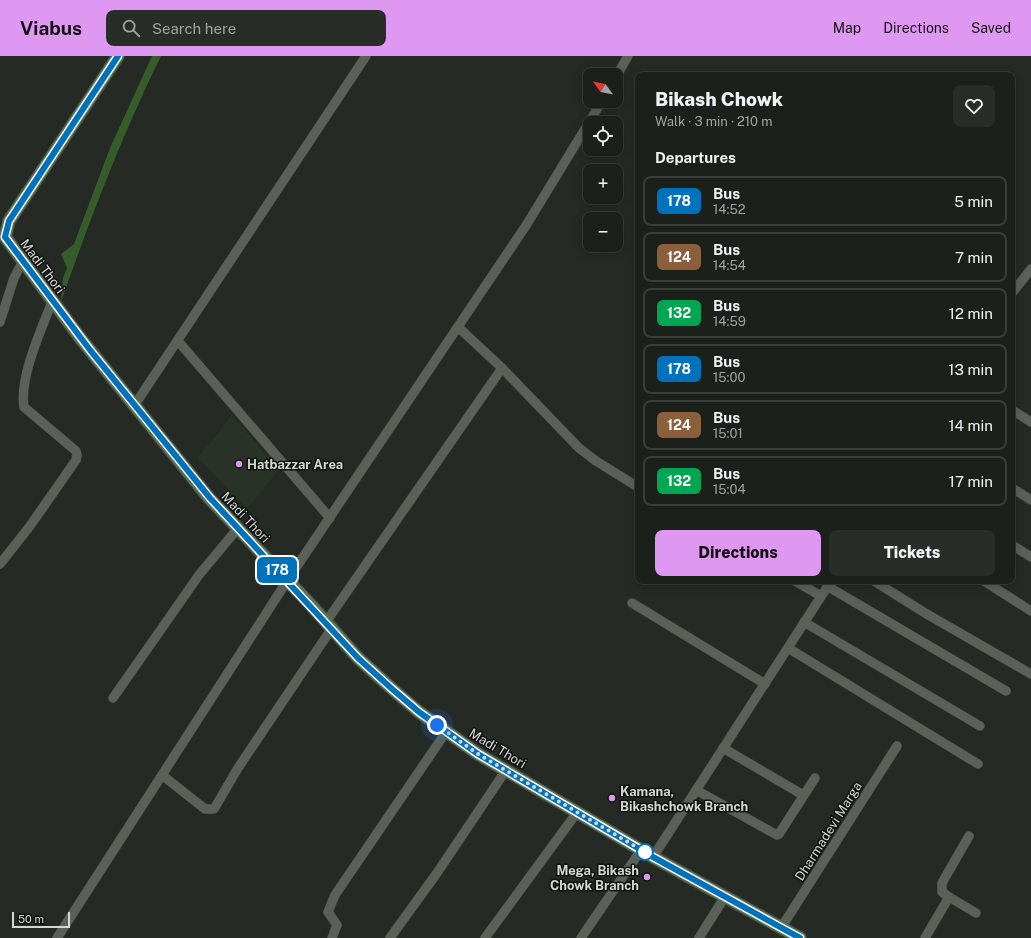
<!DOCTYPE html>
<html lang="en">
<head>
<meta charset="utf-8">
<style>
	body { margin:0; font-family:"Public Sans",sans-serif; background:#292d28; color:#f1f3f6; height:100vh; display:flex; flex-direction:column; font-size:15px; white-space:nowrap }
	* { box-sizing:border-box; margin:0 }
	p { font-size:13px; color:#a0a3a3 }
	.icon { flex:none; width:22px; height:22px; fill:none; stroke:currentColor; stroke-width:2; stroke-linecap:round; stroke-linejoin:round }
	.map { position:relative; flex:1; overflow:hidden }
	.panel { position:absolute; left:635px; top:16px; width:380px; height:512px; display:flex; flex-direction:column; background:#1c201b; border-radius:8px; box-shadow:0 2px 10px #0003,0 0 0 1px #3a3e3a }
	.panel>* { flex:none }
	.badge { padding:0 8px; border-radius:6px; font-size:14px; line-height:26px }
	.needle { width:26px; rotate:303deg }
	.fabs { position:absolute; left:583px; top:12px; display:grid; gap:8px }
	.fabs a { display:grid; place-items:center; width:40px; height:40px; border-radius:8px; background:#1c201b; box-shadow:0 2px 10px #0003,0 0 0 1px #3a3e3a; font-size:20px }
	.scale { position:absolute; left:12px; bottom:10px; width:58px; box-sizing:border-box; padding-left:4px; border:2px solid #d4d7d3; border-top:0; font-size:11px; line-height:14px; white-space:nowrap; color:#d4d7d3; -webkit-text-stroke:3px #10120f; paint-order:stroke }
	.you { position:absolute; width:20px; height:20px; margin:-10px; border:3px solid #fff; border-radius:50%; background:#1a73e8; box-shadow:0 0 0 6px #1a73e833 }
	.map>.badge { position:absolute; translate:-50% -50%; box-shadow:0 0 0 2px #fff }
	h2 { padding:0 20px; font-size:15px; line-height:36px }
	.round { display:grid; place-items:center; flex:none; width:42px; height:42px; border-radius:8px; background:#292d28 }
	.summary { display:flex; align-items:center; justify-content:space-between; height:68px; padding:0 20px }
	h1 { font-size:19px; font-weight:800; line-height:30px }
	.primary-button { display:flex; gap:8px; margin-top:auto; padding:8px 20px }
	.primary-button a { flex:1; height:46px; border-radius:8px; background:#df98f1; color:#111; font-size:16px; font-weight:800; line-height:46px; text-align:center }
	.primary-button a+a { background:#292d28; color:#f1f3f6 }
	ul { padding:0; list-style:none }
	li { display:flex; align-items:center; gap:12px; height:50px; margin:0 8px 6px; padding:0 12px; border:2px solid #3a3e3a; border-radius:8px }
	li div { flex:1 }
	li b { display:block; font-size:15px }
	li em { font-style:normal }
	li .badge { min-width:44px; font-weight:700; text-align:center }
	header { display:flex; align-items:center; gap:24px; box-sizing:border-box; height:56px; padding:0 20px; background:#df98f1; color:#111 }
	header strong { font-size:19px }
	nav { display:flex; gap:22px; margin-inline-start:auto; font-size:14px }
	.search { width:280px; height:36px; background:#292d28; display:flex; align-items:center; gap:10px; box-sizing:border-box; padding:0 14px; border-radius:8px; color:#a0a3a3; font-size:15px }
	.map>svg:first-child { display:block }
</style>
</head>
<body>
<header>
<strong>Viabus</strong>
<div class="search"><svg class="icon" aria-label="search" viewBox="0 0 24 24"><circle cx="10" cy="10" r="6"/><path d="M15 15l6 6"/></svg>Search here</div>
<nav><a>Map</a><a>Directions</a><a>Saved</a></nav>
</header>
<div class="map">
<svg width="1031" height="882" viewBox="0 0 1031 882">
	<rect width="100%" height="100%" fill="#252a24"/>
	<polygon fill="#293226" points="232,359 279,414 247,453 198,402"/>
	<path fill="#365c2b" d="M 152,0 L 161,0 C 122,79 90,163 61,246 L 63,222 L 67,212 L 61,198 L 74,188 L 110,92 Z"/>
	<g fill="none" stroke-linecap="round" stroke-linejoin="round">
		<g stroke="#414640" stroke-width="10">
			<g id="minor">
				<polyline points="616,21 628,0"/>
				<polyline points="1012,237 1031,213"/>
				<polyline points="0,266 14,222 22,207"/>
				<polyline points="458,271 502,312 579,392 596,405 638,431"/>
				<polyline points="178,285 330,462"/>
				<polyline points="134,350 366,0"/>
				<polyline points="1012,354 1031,366"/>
				<polyline points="1012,432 1031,444"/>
				<polyline points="1012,489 1031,501"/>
				<path d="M 0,508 L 30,470 L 76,404 L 77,399 L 76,395 L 24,351 C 19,322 41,274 52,246"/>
				<polyline points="795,525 821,540"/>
				<polyline points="874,525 925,557 1031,618"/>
				<polyline points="984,525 1031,555"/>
				<polyline points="827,530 1006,635"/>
				<polyline points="632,547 765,628"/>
				<polyline points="326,566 502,312"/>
				<polyline points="804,566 980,670"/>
				<polyline points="788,592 978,708"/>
				<polyline points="113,642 199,519 238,472"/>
				<polyline points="723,692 803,739"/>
				<polyline points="162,719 205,753 214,753 238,712 332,572"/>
				<polyline points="696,734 777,779 779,778 815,722"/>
				<polyline points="653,801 831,525"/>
				<polyline points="949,841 976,857"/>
				<polyline points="781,872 897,690"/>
				<polyline points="57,882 287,525 527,168 602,45"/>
				<polyline points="332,882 337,869 328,856 335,839 446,676"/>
				<polyline points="390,882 437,817 506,714"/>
				<polyline points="485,882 578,755"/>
				<polyline points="581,882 641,794"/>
				<polyline points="699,882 724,842"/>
				<polyline points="925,882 949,841 942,836 942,827 969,780"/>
			</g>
		</g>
		<g stroke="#414640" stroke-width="14">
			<polyline id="secondary" points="118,0 9,165 5,181 81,283 209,442 310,548 358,602 391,632 419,656 478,698 653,801 800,882"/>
		</g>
		<use href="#minor" stroke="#5b6159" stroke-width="9"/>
		<use href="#secondary" stroke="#5a7352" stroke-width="12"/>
	</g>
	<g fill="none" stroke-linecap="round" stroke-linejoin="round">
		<g stroke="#fff" stroke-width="9">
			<polyline id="line" points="118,0 9,165 5,181 90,294 210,442 358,602 391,632 419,656 478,698 653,801 800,882"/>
		</g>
		<use href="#line" stroke="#0072bc" stroke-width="6"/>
		<polyline stroke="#d4d7d3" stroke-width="4" stroke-dasharray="0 7.2" points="437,669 478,698 645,796"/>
	</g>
	<g fill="#df98f1" stroke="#10120f" stroke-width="1.5">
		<circle cx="239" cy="408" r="4"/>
		<circle cx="612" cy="742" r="4"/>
		<circle cx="647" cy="821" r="4"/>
	</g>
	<circle fill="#fff" stroke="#0072bc" stroke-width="2" cx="645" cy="796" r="8"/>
	<g text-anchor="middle" stroke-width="3" stroke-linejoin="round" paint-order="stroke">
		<g font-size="13" fill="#d4d7d3" stroke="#10120f">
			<text transform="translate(43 210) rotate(53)" y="5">Madi Thori</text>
			<text transform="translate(246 461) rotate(47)" y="5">Madi Thori</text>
			<text transform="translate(498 692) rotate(31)" y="5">Madi Thori</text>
			<text transform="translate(828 775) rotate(-58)" y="5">Dharmadevi Marga</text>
		</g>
		<g font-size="13" font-weight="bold" fill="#d4d7d3" stroke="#10120f" text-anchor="start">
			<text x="247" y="413">Hatbazzar Area</text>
			<text x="620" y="740">Kamana,<tspan x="620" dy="15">Bikashchowk Branch</tspan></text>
			<text x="639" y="819" text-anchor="end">Mega, Bikash<tspan x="639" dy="15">Chowk Branch</tspan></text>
		</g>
	</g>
</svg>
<div class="fabs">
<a><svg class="needle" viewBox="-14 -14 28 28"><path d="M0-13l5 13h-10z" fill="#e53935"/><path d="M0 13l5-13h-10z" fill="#a0a3a3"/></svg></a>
<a><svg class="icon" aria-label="locate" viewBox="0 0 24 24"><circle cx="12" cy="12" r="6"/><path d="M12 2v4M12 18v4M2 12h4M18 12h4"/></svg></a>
<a>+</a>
<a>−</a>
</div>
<div class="scale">50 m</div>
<div class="you" style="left:437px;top:669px"></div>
<b class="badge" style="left:277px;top:514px;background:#0072bc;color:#fff">178</b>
<section class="panel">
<div class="summary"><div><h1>Bikash Chowk</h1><p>Walk · 3 min · 210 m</p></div><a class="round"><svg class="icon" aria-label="heart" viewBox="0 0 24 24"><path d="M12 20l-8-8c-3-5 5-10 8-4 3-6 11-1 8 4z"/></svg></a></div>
<h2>Departures</h2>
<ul>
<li><span class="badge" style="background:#0072bc;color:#fff">178</span><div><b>Bus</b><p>14:52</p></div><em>5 min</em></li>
<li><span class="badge" style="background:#8b5e3c;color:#fff">124</span><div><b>Bus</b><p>14:54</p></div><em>7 min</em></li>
<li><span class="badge" style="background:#00a651;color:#fff">132</span><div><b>Bus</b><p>14:59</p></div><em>12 min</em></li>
<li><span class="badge" style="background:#0072bc;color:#fff">178</span><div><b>Bus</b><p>15:00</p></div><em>13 min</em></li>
<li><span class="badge" style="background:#8b5e3c;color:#fff">124</span><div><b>Bus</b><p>15:01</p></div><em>14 min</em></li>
<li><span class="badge" style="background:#00a651;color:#fff">132</span><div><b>Bus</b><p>15:04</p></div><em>17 min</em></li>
</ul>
<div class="primary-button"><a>Directions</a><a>Tickets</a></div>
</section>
</div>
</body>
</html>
